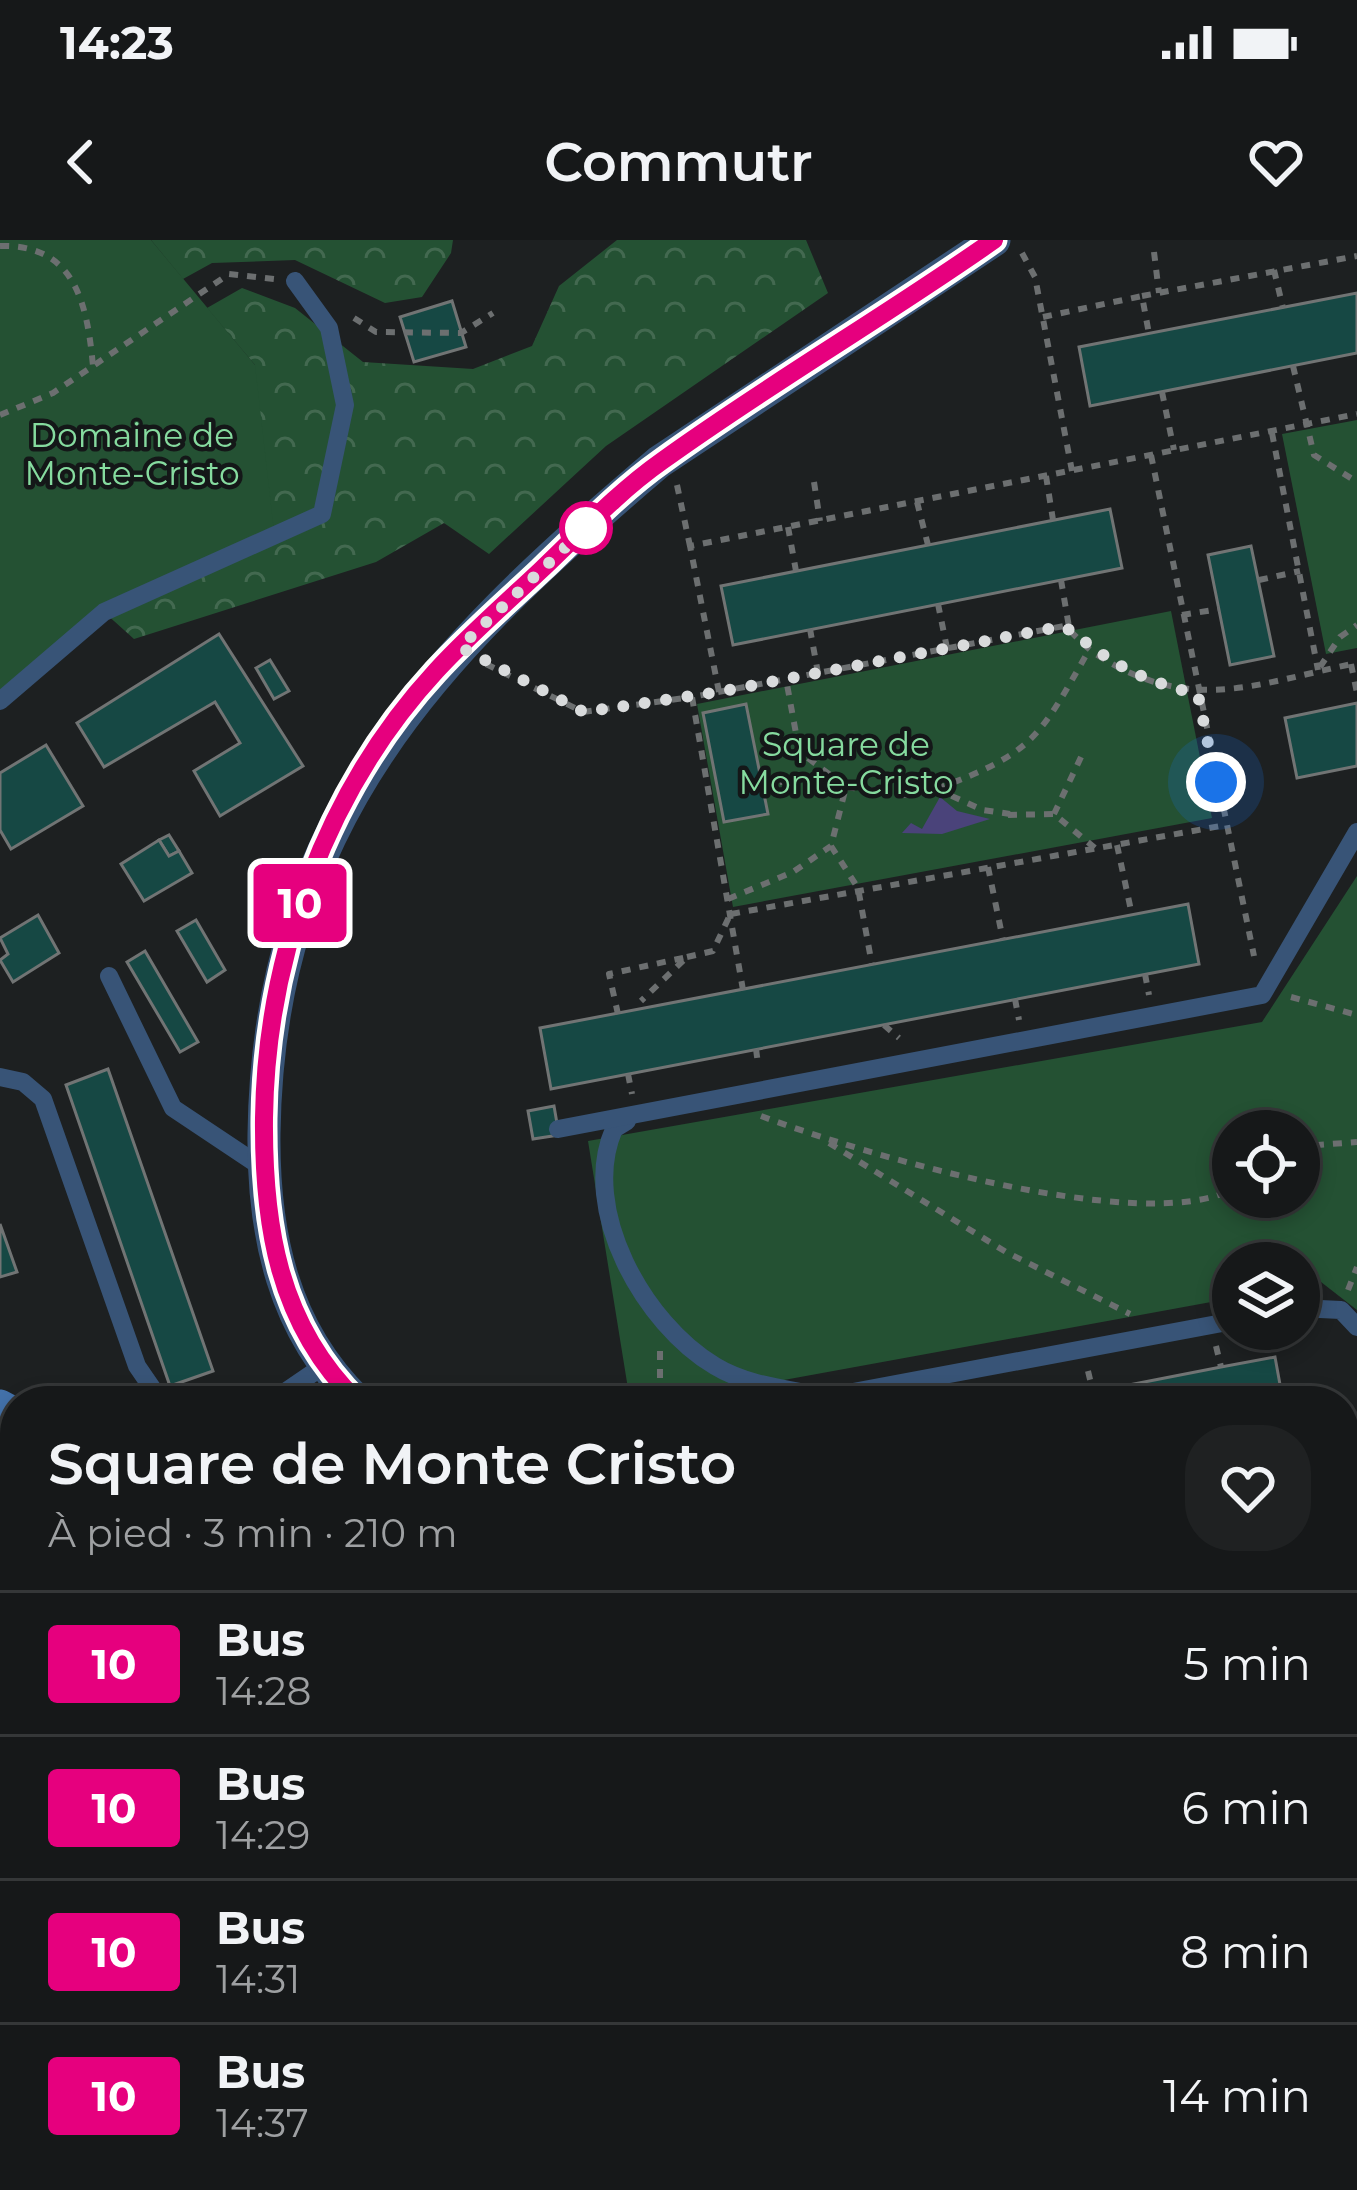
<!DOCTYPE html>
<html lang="fr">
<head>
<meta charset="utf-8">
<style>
	body { margin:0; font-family:Montserrat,sans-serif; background:#1f2122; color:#f1f3f6; height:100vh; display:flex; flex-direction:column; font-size:45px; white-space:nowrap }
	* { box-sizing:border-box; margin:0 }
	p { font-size:39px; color:#9ea0a2 }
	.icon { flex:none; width:66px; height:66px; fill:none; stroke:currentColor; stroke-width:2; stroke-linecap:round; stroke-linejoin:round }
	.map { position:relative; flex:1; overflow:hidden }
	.details { position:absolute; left:0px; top:1146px; width:1359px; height:804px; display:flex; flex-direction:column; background:#161819; border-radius:48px 48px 0 0; box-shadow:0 6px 18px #0003,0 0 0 3px #353738 }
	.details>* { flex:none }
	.badge { padding:0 24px; border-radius:9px; font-size:42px; line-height:78px }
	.controls { position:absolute; left:1212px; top:870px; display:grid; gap:24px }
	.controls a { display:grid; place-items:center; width:108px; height:108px; border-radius:50%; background:#161819; box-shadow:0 6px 18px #0003,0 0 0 3px #353738; font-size:60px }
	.you { position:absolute; width:60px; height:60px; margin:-30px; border:9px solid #fff; border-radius:50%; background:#1a73e8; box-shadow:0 0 0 18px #1a73e833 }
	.map>.badge { position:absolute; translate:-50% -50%; box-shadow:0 0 0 6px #fff }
	.round { display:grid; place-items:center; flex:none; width:126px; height:126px; border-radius:48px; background:#1f2122 }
	.overview { display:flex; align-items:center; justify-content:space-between; height:204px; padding:0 48px }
	h1 { font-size:57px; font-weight:600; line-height:90px }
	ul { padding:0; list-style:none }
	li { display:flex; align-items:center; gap:36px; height:144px; padding:0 48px; border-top:3px solid #353738 }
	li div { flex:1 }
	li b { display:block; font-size:45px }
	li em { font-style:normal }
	li .badge { min-width:132px; font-weight:700; text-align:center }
	.status { display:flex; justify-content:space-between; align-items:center; height:84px; padding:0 60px; background:#161819; direction:ltr }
	.status svg { height:33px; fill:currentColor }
	header { display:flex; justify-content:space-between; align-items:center; height:156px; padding:0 48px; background:#161819; font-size:54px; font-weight:600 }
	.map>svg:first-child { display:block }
</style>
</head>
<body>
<div class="status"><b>14:23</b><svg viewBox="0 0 49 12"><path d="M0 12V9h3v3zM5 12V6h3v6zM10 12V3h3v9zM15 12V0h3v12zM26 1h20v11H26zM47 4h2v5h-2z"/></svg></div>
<header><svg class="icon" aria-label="back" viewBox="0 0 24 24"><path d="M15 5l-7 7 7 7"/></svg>Commutr<svg class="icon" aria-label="heart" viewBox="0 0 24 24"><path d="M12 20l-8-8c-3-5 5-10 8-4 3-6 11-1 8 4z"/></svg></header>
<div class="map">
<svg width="1357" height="1950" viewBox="0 0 1357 1950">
	<defs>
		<pattern id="forest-crowns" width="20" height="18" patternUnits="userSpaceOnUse" patternTransform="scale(3)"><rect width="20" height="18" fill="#245133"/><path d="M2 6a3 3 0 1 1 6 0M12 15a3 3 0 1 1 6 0" fill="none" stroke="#436950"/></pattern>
	</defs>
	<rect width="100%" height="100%" fill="#1d2021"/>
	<g fill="url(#forest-crowns)">
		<polygon points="151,0 453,0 451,13 422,57 385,63 295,20 212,23 183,39"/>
		<polygon points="617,0 806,0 828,53 606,206 489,314 444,283 376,322 134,399 104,372 255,125 207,68 242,48 295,68 363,122 473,129 532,106 559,46"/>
	</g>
	<g fill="#245133" fill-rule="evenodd">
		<polygon points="0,0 151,0 255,125 275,300 104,372 0,461"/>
		<polygon points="1357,180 1357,408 1326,414 1282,194"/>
		<polygon points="1171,371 1212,578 733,667 697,464"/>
		<path d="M 1357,636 L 1357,1070 L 1321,1042 L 1299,1046 L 1299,1023 L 1233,1023 L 1233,1058 L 669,1161 L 630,1161 L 588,901 L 1262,782 ZM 1233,891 L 1299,891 L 1299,957 L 1233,957 Z"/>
		<polygon points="1344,1278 1357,1337 1357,1467 1344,1470"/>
	</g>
	<polygon fill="#4a437a" points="940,557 957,571 990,579 942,594 902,593 911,583 922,589"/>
	<g fill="#164844" stroke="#717474" stroke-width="3">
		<polygon points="1357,53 1357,113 1090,166 1079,107"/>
		<polygon points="452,61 466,107 414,122 400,77"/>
		<polygon points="1110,269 1122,328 733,405 721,346"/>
		<polygon points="1251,306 1274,416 1230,425 1208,315"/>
		<polygon points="219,394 303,526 220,576 194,531 240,503 215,462 104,527 77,483"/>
		<polygon points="270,420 289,451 274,459 256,428"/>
		<polygon points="1357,463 1357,526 1297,538 1285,478"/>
		<polygon points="746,464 768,574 724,582 703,473"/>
		<polygon points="46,505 83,566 11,609 0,590 0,533"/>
		<polygon points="169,595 179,611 169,616 159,600"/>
		<polygon points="159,600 169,616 179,611 192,633 144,661 121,624"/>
		<polygon points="1188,664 1199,724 551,849 540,788"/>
		<polygon points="38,675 59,713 13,742 0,720 8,714 0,698"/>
		<polygon points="196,680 225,730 207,742 177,691"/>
		<polygon points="145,711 198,802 180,812 127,722"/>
		<polygon points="108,829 213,1131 170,1146 66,845"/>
		<polygon points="554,866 559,895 533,899 528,871"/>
		<polygon points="0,984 17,1032 0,1037"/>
		<polygon points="1275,1117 1283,1161 1047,1161 1221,1127"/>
		<polygon points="1351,1511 1357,1564 1344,1567 1344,1512"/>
		<polygon points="15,1657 15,1705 0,1695 0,1679"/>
		<polygon points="1344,1925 1357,1935 1357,1950 1326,1950 1337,1935 1344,1935"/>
		<polygon points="437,1935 490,1935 481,1950 464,1950"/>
		<polygon points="519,1935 545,1935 538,1947 544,1950 510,1950"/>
		<polygon points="870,1935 918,1935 909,1950 895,1950"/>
		<polygon points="1046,1935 1078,1935 1056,1950"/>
		<polygon points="0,1936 12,1938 15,1950 0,1950"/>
		<polygon points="620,1936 645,1950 612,1950"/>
	</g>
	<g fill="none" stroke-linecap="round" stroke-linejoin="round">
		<g stroke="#6c6f70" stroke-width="6" stroke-dasharray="9 9" stroke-linecap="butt">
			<path d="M 0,6 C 75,4 87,63 93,126"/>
			<polyline points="1154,12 1159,53"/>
			<polyline points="1022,13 1035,37 1072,231"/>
			<polyline points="1274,30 1283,68"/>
			<polyline points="1142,56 1357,16"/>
			<polyline points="1043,77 1142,56 1149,94"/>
			<polyline points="354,78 376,92 461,93 493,73"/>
			<polyline points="1293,126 1314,215 1357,242"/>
			<polyline points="1162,152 1174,210"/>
			<polyline points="0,175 53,153 229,34 274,39"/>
			<polyline points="1272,193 1318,430"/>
			<polyline points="1151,215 1254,716"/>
			<polyline points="1046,236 1053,280"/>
			<polyline points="814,242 820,281"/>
			<polyline points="677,245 690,306"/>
			<polyline points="917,262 928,305"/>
			<polyline points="788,287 796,331"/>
			<polyline points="1061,340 1069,387"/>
			<polyline points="1259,340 1300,331"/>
			<polyline points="938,364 947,408"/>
			<polyline points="1182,375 1219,369"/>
			<polyline points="810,389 818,433"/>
			<polyline points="486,424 583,472 692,457"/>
			<polyline points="1351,424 1357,453"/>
			<polyline points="1320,427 1340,397 1357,385"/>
			<polyline points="719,452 690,306 1357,174"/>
			<polyline points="762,546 804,537 786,439"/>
			<polyline points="846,547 907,555 936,549 983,570 1010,574"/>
			<path d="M 936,549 C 1034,513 1039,498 1089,410"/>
			<polyline points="1054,574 1082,515"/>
			<polyline points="1008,575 1054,574 1095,608"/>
			<polyline points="1117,605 1132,675"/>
			<polyline points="831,606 858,648 872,725"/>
			<polyline points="988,627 1003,700"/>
			<polyline points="728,659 793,632 831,606 846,547 800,512"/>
			<polyline points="731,674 1226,585"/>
			<polyline points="687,717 713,711 729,677"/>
			<polyline points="1145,734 1149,755"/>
			<path d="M 743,750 L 692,457 L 1064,386 C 1076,395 1085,408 1099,416 C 1193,475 1257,443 1357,423"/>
			<polyline points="1291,757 1357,775"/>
			<polyline points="1015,759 1019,780"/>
			<polyline points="618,774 609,734 687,717 641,761"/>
			<polyline points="884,785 899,798"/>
			<polyline points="756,809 758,824"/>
			<polyline points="628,834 632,854"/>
			<path d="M 761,876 C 859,913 1142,997 1233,949"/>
			<polyline points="829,903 1006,1012 1130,1074"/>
			<polyline points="1299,914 1318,905 1357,902"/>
			<polyline points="1348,1050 1357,1027"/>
			<polyline points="1216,1106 1221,1127"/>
			<polyline points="660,1111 660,1161"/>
			<polyline points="1088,1131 1093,1152"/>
			<polyline points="1344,1226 1357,1220"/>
			<polyline points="1344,1227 1357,1288"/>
			<polyline points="1344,1470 1357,1467"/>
			<polyline points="1344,1621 1357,1618"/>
			<polyline points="1344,1653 1357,1716"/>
			<polyline points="1344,1717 1357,1717"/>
		</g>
		<g stroke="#385477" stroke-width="18">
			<polyline points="0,461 104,372 322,274 345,165 329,88 295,41"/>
			<polyline points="109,736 173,868 263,928"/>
			<polyline points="0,837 23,842 43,859 137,1126 161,1161"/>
			<path d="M 627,881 L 614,889 C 579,969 644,1084 715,1126 C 746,1145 786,1149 821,1156"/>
			<polyline points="558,889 1262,755 1357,592"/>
			<polyline points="1299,1068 1341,1070 1357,1087"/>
			<polyline points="272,1161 326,1124"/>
			<polyline points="805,1161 1233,1081"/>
			<polyline points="0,1345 15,1356"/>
			<polyline points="0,1519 15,1527"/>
			<polyline points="0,1658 15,1637"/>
			<polyline points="0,1734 15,1739"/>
		</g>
		<g stroke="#385477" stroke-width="33">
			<polyline points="0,1368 13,1439 0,1500"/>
			<polyline points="0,1892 15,1894"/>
			<polyline points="218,1935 255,1950"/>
			<polyline points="1210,1935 1223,1950"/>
			<polyline points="1132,1950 1154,1935"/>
		</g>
		<path stroke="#385477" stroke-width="33" d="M 357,1161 C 283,1089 263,994 264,894 C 268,581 434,413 659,222 L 994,0"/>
		<g stroke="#4371a9" stroke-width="33">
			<polyline points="0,1166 15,1174"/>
			<polyline points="0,1196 15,1203"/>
			<polyline points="1344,1850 1357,1853"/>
		</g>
	</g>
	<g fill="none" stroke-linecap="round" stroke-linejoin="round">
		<g stroke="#fff" stroke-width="27">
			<path id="line" d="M 357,1161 C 278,1084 263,984 264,878 C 266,717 326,550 436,431 C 469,395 506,363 541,330 C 580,293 618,252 662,221 C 770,143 886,76 994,0"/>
		</g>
		<use href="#line" stroke="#e6007e" stroke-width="18"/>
		<path stroke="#d9dbdc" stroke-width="12" stroke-dasharray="0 21.6" d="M 586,288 L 591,283 L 460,407 L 584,472 L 718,452 L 1064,386 C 1119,428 1130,435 1198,455 L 1216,542"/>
	</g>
	<circle fill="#fff" stroke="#e6007e" stroke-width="6" cx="586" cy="288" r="24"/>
	<g text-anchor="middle" stroke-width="9" stroke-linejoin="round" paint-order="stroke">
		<g font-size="33" fill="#86db9f" stroke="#141718">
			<text x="132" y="207">Domaine de<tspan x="132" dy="38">Monte-Cristo</tspan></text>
			<text x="846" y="516">Square de<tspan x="846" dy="38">Monte-Cristo</tspan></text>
		</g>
	</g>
</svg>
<div class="controls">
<a><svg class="icon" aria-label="locate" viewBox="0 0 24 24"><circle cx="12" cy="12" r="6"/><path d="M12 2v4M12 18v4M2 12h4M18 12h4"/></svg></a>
<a><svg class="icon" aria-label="layers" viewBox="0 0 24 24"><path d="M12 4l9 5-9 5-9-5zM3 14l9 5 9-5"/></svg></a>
</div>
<div class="you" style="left:1216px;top:542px"></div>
<b class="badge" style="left:300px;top:663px;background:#e6007e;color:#fff">10</b>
<section class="details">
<div class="overview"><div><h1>Square de Monte Cristo</h1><p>À pied · 3 min · 210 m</p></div><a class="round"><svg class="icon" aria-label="heart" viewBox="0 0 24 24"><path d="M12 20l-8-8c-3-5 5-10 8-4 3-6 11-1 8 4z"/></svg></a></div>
<ul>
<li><span class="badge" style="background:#e6007e;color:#fff">10</span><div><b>Bus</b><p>14:28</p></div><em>5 min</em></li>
<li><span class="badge" style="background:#e6007e;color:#fff">10</span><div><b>Bus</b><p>14:29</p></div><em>6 min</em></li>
<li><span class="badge" style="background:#e6007e;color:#fff">10</span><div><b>Bus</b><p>14:31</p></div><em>8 min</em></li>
<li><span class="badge" style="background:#e6007e;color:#fff">10</span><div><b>Bus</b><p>14:37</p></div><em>14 min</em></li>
</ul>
</section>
</div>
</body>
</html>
